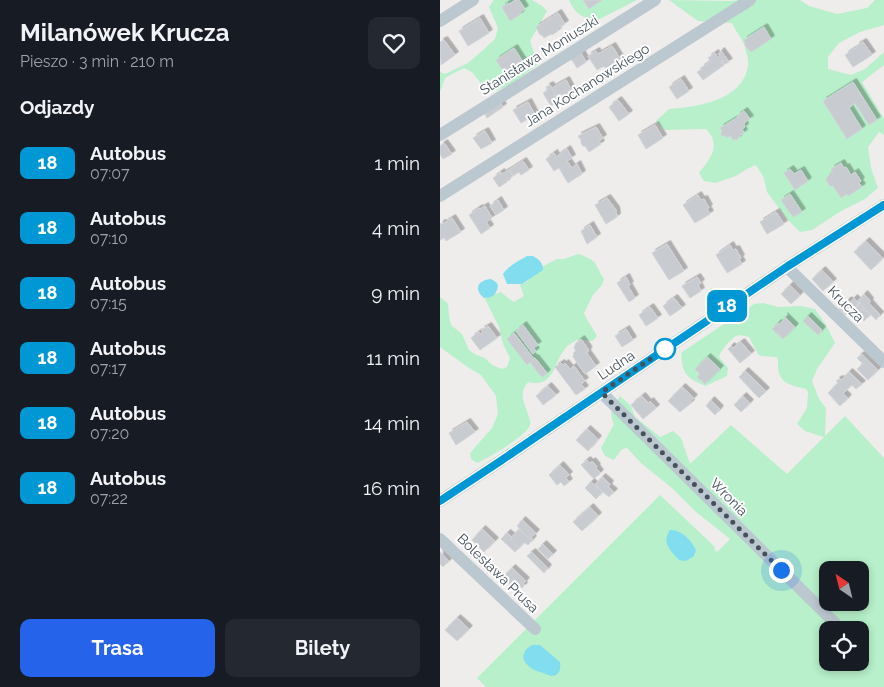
<!DOCTYPE html>
<html lang="pl">
<head>
<meta charset="utf-8">
<style>
	body { margin:0; font-family:Raleway,sans-serif; background:#242831; color:#f1f3f6; height:100vh; display:flex; flex-direction:column; font-size:19px; white-space:nowrap }
	* { box-sizing:border-box; margin:0 }
	p { font-size:16px; color:#9ea1a6 }
	.icon { flex:none; width:28px; height:28px; fill:none; stroke:currentColor; stroke-width:2; stroke-linecap:round; stroke-linejoin:round }
	.map { position:relative; flex:1; overflow:hidden }
	.sheet { display:flex; flex-direction:column; background:#171b24; width:440px }
	.sheet>* { flex:none }
	.badge { padding:0 10px; border-radius:8px; font-size:18px; line-height:32px }
	.needle { width:32px; rotate:325deg }
	.buttons { position:absolute; left:379px; top:561px; display:grid; gap:10px }
	.buttons a { display:grid; place-items:center; width:50px; height:50px; border-radius:10px; background:#171b24; box-shadow:0 2px 8px #0003; font-size:25px }
	.you { position:absolute; width:25px; height:25px; margin:-12px; border:4px solid #fff; border-radius:50%; background:#1a73e8; box-shadow:0 0 0 8px #1a73e833 }
	.map>.badge { position:absolute; translate:-50% -50%; box-shadow:0 0 0 2px #fff }
	h2 { padding:0 20px; font-size:19px; line-height:45px }
	.round { display:grid; place-items:center; flex:none; width:52px; height:52px; border-radius:10px; background:#242831 }
	.head { display:flex; align-items:center; justify-content:space-between; height:85px; padding:0 20px }
	h1 { font-size:24px; font-weight:700; line-height:38px }
	.primary-button { display:flex; gap:10px; margin-top:auto; padding:10px 20px }
	.primary-button a { flex:1; height:58px; border-radius:10px; background:#2563eb; color:#fff; font-size:20px; font-weight:700; line-height:58px; text-align:center }
	.primary-button a+a { background:#242831; color:#f1f3f6 }
	ul { padding:0; list-style:none }
	li { display:flex; align-items:center; gap:15px; height:65px; padding:0 20px }
	li div { flex:1 }
	li b { display:block; font-size:19px }
	li em { font-style:normal }
	li .badge { min-width:55px; font-weight:700; text-align:center }
	main { display:flex; flex:1; min-height:0 }
	.map>svg:first-child { display:block }
</style>
</head>
<body>
<main>
<section class="sheet">
<div class="head"><div><h1>Milanówek Krucza</h1><p>Pieszo · 3 min · 210 m</p></div><a class="round"><svg class="icon" aria-label="heart" viewBox="0 0 24 24"><path d="M12 20l-8-8c-3-5 5-10 8-4 3-6 11-1 8 4z"/></svg></a></div>
<h2>Odjazdy</h2>
<ul>
<li><span class="badge" style="background:#0098d4;color:#fff">18</span><div><b>Autobus</b><p>07:07</p></div><em>1 min</em></li>
<li><span class="badge" style="background:#0098d4;color:#fff">18</span><div><b>Autobus</b><p>07:10</p></div><em>4 min</em></li>
<li><span class="badge" style="background:#0098d4;color:#fff">18</span><div><b>Autobus</b><p>07:15</p></div><em>9 min</em></li>
<li><span class="badge" style="background:#0098d4;color:#fff">18</span><div><b>Autobus</b><p>07:17</p></div><em>11 min</em></li>
<li><span class="badge" style="background:#0098d4;color:#fff">18</span><div><b>Autobus</b><p>07:20</p></div><em>14 min</em></li>
<li><span class="badge" style="background:#0098d4;color:#fff">18</span><div><b>Autobus</b><p>07:22</p></div><em>16 min</em></li>
</ul>
<div class="primary-button"><a>Trasa</a><a>Bilety</a></div>
</section>
<div class="map">
<svg width="444" height="687" viewBox="0 0 444 687">
	<defs>
		<filter id="shadow"><feDropShadow dx="3.5" dy="-3.5" stdDeviation="0" flood-color="#0004"/></filter>
	</defs>
	<rect width="100%" height="100%" fill="#efecec"/>
	<g fill="#b7f0ca" fill-rule="evenodd">
		<path d="M 54,0 L 92,0 L 102,6 L 107,11 L 90,41 L 98,64 C 83,76 68,89 48,93 L 32,72 L 24,68 L 5,78 L 0,92 L 0,72 L 5,74 L 28,63 L 42,51 L 55,39 L 58,28 L 49,7 Z"/>
		<path d="M 129,0 L 197,0 L 156,21 C 142,17 136,15 129,0 Z"/>
		<path d="M 229,0 L 290,1 L 301,0 L 360,0 L 369,6 L 397,14 L 427,8 L 435,0 L 444,0 L 444,25 L 420,32 L 399,43 L 388,57 L 388,69 L 411,75 L 425,69 L 444,52 L 444,65 L 422,82 L 444,119 L 444,135 L 439,132 L 428,147 L 431,168 L 438,188 L 425,199 L 401,211 L 372,230 L 360,232 L 347,219 L 327,192 L 324,178 L 316,165 L 307,169 L 296,176 L 275,183 L 264,181 L 259,173 C 266,164 277,152 273,140 C 272,136 269,132 266,129 L 225,130 L 216,121 L 229,109 C 258,107 303,100 308,66 C 309,62 307,55 306,51 C 305,42 296,32 292,23 L 258,21 Z"/>
		<path d="M 139,254 C 159,262 154,263 164,279 L 162,285 L 153,295 L 144,313 C 147,321 153,328 157,336 L 152,341 C 148,341 141,339 137,340 C 135,341 132,343 130,344 C 112,357 118,389 88,382 C 79,394 83,400 88,414 C 89,417 91,422 90,425 C 87,436 48,458 37,463 L 31,459 L 30,453 L 52,428 L 58,414 L 56,396 L 41,375 L 29,368 L 0,347 L 0,297 L 8,304 L 9,316 L 11,325 L 22,334 L 29,350 L 36,355 L 45,358 L 52,365 L 62,369 L 67,367 L 70,358 L 63,344 L 59,327 L 45,299 L 51,295 L 61,292 L 69,299 L 74,302 L 84,296 L 80,285 L 88,281 L 98,269 L 117,259 L 124,259 L 135,255 Z"/>
		<path d="M 323,303 L 339,307 L 361,306 L 375,309 L 386,325 L 395,343 L 377,369 L 372,381 L 379,399 L 386,408 L 385,436 L 405,416 L 444,458 L 444,687 L 46,687 L 37,678 L 220,495 L 275,547 L 274,549 L 277,552 L 290,539 L 255,511 L 233,489 L 201,463 L 187,448 L 182,449 L 174,460 L 165,456 L 161,448 L 174,424 C 168,411 173,408 180,396 L 191,406 L 195,417 L 220,437 L 233,431 L 241,438 L 250,464 L 291,425 L 347,474 L 384,437 L 365,431 L 357,424 L 367,408 L 368,392 L 366,389 C 355,386 343,385 339,373 C 337,367 339,362 337,357 L 321,356 L 318,354 L 309,337 C 305,336 300,334 296,336 C 290,340 280,351 279,357 L 288,368 L 287,376 L 265,386 C 259,383 251,380 247,375 C 243,371 240,357 242,352 L 314,304 ZM 388,570 L 420,570 L 420,602 L 388,602 ZM 388,630 L 420,630 L 420,662 L 388,662 Z"/>
	</g>
	<g fill="#82deef">
		<path d="M 87,256 L 93,256 C 99,259 103,263 103,270 L 82,284 L 67,284 L 63,274 C 69,265 79,261 87,256 Z"/>
		<path d="M 51,279 L 56,282 L 58,285 C 57,294 53,298 44,298 C 33,289 38,280 51,279 Z"/>
		<path d="M 230,530 C 241,529 252,541 256,550 L 254,556 L 246,561 L 239,560 C 231,551 221,543 230,530 Z"/>
		<path d="M 92,645 L 100,645 L 120,662 C 121,668 120,676 111,676 C 108,675 104,673 100,672 C 86,668 75,655 92,645 Z"/>
	</g>
	<g fill="#c8ccd1" stroke="#d0d3d8" filter="url(#shadow)">
		<polygon points="76,0 79,0 85,9 80,12 81,14 70,21 62,7 68,3 69,4"/>
		<polygon points="143,0 162,0 149,9"/>
		<polygon points="118,13 125,24 117,29 118,31 112,35 111,34 104,38 102,35 100,35 96,27"/>
		<polygon points="40,18 49,33 28,46 19,31"/>
		<polygon points="324,27 331,39 311,52 305,46 305,43 304,40"/>
		<polygon points="4,40 15,55 1,65 0,42"/>
		<polygon points="423,42 432,55 413,67 405,55 417,47 416,46"/>
		<polygon points="172,46 181,60 166,69 164,66 157,70 148,56 156,51 158,54"/>
		<polygon points="74,48 83,62 65,74 56,60"/>
		<polygon points="140,51 146,62 137,68 130,57"/>
		<polygon points="281,51 289,62 285,64 282,60 281,61 284,65 263,80 257,72 262,69 261,68 271,61 268,58 275,53 278,58 280,56 278,54"/>
		<polygon points="241,79 249,91 237,99 229,87"/>
		<polygon points="126,80 133,93 118,102 112,88"/>
		<polygon points="413,82 437,120 429,125 415,103 409,108 422,129 407,139 383,101"/>
		<polygon points="110,85 115,94 114,96 118,102 111,106 103,93 108,90 106,87"/>
		<polygon points="178,100 189,114 179,121 169,107"/>
		<polygon points="59,101 63,107 47,118 43,111"/>
		<polygon points="88,102 95,115 81,123 73,110"/>
		<polygon points="304,111 310,119 305,122 305,123 304,124 305,127 302,129 304,133 299,136 298,139 293,140 290,136 287,138 286,136 282,136 281,134 282,130 280,128 298,117 297,116"/>
		<polygon points="215,125 223,138 206,149 198,135"/>
		<polygon points="156,127 163,138 159,141 161,144 149,152 145,146 143,146 141,143 141,140 138,136"/>
		<polygon points="45,131 52,143 41,149 33,138"/>
		<polygon points="4,143 12,154 3,159 0,154 0,146"/>
		<polygon points="127,149 132,158 127,161 132,168 137,164 142,174 128,183 119,168 114,171 106,159 114,153 116,157"/>
		<polygon points="83,161 89,170 81,175 79,172 73,176 69,170"/>
		<polygon points="401,163 404,168 406,167 411,175 415,172 421,181 419,183 422,187 408,196 407,194 401,198 393,186 390,186 386,180 387,177 393,172 391,169"/>
		<polygon points="350,169 354,174 361,170 368,181 355,190 344,173"/>
		<polygon points="69,170 73,176 66,180 67,182 59,187 53,178 61,172 62,174"/>
		<polygon points="350,194 362,212 353,217 341,200"/>
		<polygon points="258,195 261,200 264,199 269,208 267,209 270,214 255,223 243,205"/>
		<polygon points="167,198 176,210 177,217 166,224 155,205"/>
		<polygon points="58,200 64,210 56,215 50,206"/>
		<polygon points="45,206 52,218 46,222 50,228 41,234 29,215 39,208 40,209"/>
		<polygon points="336,212 344,224 327,234 320,222"/>
		<polygon points="12,218 21,232 6,241 4,238 0,240 0,224 2,223 3,224"/>
		<polygon points="150,225 157,237 147,244 141,231"/>
		<polygon points="426,241 443,258 431,270 414,252"/>
		<polygon points="227,244 244,271 229,280 212,253"/>
		<polygon points="290,245 293,250 296,249 301,258 299,259 302,264 287,273 276,255"/>
		<polygon points="382,270 393,282 383,291 372,279"/>
		<polygon points="186,277 190,285 188,286 195,298 189,302 177,283"/>
		<polygon points="257,277 261,283 258,285 261,291 250,298 242,286"/>
		<polygon points="350,285 360,295 351,304 341,294"/>
		<polygon points="424,294 430,301 429,303 440,315 436,320 418,301"/>
		<polygon points="234,298 242,308 230,316 223,306"/>
		<polygon points="414,298 419,303 406,315 399,309 408,300 410,302"/>
		<polygon points="419,305 430,315 424,321 419,316 414,321 409,315"/>
		<polygon points="210,307 218,318 206,326 199,315"/>
		<polygon points="344,316 355,327 343,339 332,329 338,323 339,324 345,318"/>
		<polygon points="368,316 382,330 378,335 363,321"/>
		<polygon points="83,325 98,345 93,348 96,351 93,354 76,331"/>
		<polygon points="48,326 57,338 40,350 31,338 39,332 40,334 43,332 41,330"/>
		<polygon points="186,329 193,340 182,347 175,336"/>
		<polygon points="74,333 94,359 87,365 67,339"/>
		<polygon points="141,339 148,349 148,352 146,352 156,366 145,374 133,357 134,352 136,351 134,348 136,343"/>
		<polygon points="301,342 311,354 300,363 288,349 291,346 293,348"/>
		<polygon points="422,354 438,370 428,380 417,369 423,364 417,358"/>
		<polygon points="267,357 280,369 265,384 257,377 260,374 255,369"/>
		<polygon points="95,358 107,373 103,377 99,374 90,362"/>
		<polygon points="121,363 123,365 125,363 130,369 134,366 145,381 141,384 145,389 136,395 115,367"/>
		<polygon points="305,371 326,391 319,398 299,377"/>
		<polygon points="409,372 422,384 416,389 412,385 403,393 408,398 400,406 388,393 398,383 396,381 399,379 401,380"/>
		<polygon points="108,386 116,395 103,405 96,396"/>
		<polygon points="242,387 254,398 250,402 251,403 240,412 228,401"/>
		<polygon points="202,396 208,403 210,401 216,408 203,419 191,405"/>
		<polygon points="303,396 310,403 301,412 294,405"/>
		<polygon points="271,400 280,409 275,415 266,406"/>
		<polygon points="27,422 35,432 16,445 9,433"/>
		<polygon points="147,429 158,439 148,451 136,440"/>
		<polygon points="147,460 150,463 152,461 157,467 156,468 160,473 154,479 141,465"/>
		<polygon points="120,465 129,475 126,478 129,482 124,486 121,482 117,485 109,475"/>
		<polygon points="162,477 170,484 168,487 174,492 169,497 155,485"/>
		<polygon points="151,482 162,492 156,499 145,488"/>
		<polygon points="150,507 158,516 142,531 133,522"/>
		<polygon points="82,520 96,533 90,539 77,526"/>
		<polygon points="42,529 55,541 44,552 32,540"/>
		<polygon points="79,529 90,539 91,538 93,539 88,545 84,542 79,548 70,539"/>
		<polygon points="67,533 72,537 70,539 79,548 75,552 61,539"/>
		<polygon points="103,544 113,554 108,559 98,549"/>
		<polygon points="0,552 9,561 3,567 0,564"/>
		<polygon points="92,552 108,568 104,573 87,556"/>
		<polygon points="72,568 86,581 83,584 84,586 82,588 80,587 77,591 63,577"/>
		<polygon points="17,618 29,629 17,641 5,630"/>
	</g>
	<g fill="none" stroke-linecap="round" stroke-linejoin="round">
		<g stroke="#bcc8cf" stroke-width="12">
			<polyline points="0,21 33,0"/>
			<polyline points="0,135 215,0"/>
			<polyline points="0,196 310,0"/>
			<polyline points="348,266 351,271 444,362"/>
			<polyline points="163,392 166,397 395,623"/>
			<polyline points="0,501 59,462 348,266 444,205"/>
			<polyline points="0,539 95,629"/>
		</g>
	</g>
	<g fill="none" stroke-linecap="round" stroke-linejoin="round">
		<g stroke="#fff" stroke-width="11">
			<polyline id="line" points="0,501 59,462 348,266 444,205"/>
		</g>
		<use href="#line" stroke="#0098d4" stroke-width="8"/>
		<polyline stroke="#44515a" stroke-width="5" stroke-dasharray="0 9" points="225,349 162,392 166,397 341,570"/>
	</g>
	<circle fill="#fff" stroke="#0098d4" stroke-width="2.5" cx="225" cy="349" r="10"/>
	<g text-anchor="middle" stroke-width="4" stroke-linejoin="round" paint-order="stroke">
		<g font-size="14" fill="#44515a" stroke="#fff">
			<text transform="translate(99 55) rotate(-32)" y="5">Stanisława Moniuszki</text>
			<text transform="translate(147 85) rotate(-32)" y="5">Jana Kochanowskiego</text>
			<text transform="translate(406 304) rotate(45)" y="5">Krucza</text>
			<text transform="translate(176 365) rotate(-34)" y="5">Ludna</text>
			<text transform="translate(289 497) rotate(45)" y="5">Wronia</text>
			<text transform="translate(58 573) rotate(44)" y="5">Bolesława Prusa</text>
		</g>
	</g>
</svg>
<div class="buttons">
<a><svg class="needle" viewBox="-14 -14 28 28"><path d="M0-13l5 13h-10z" fill="#e53935"/><path d="M0 13l5-13h-10z" fill="#9ea1a6"/></svg></a>
<a><svg class="icon" aria-label="locate" viewBox="0 0 24 24"><circle cx="12" cy="12" r="6"/><path d="M12 2v4M12 18v4M2 12h4M18 12h4"/></svg></a>
</div>
<div class="you" style="left:341px;top:570px"></div>
<b class="badge" style="left:287px;top:306px;background:#0098d4;color:#fff">18</b>
</div>
</main>
</body>
</html>
